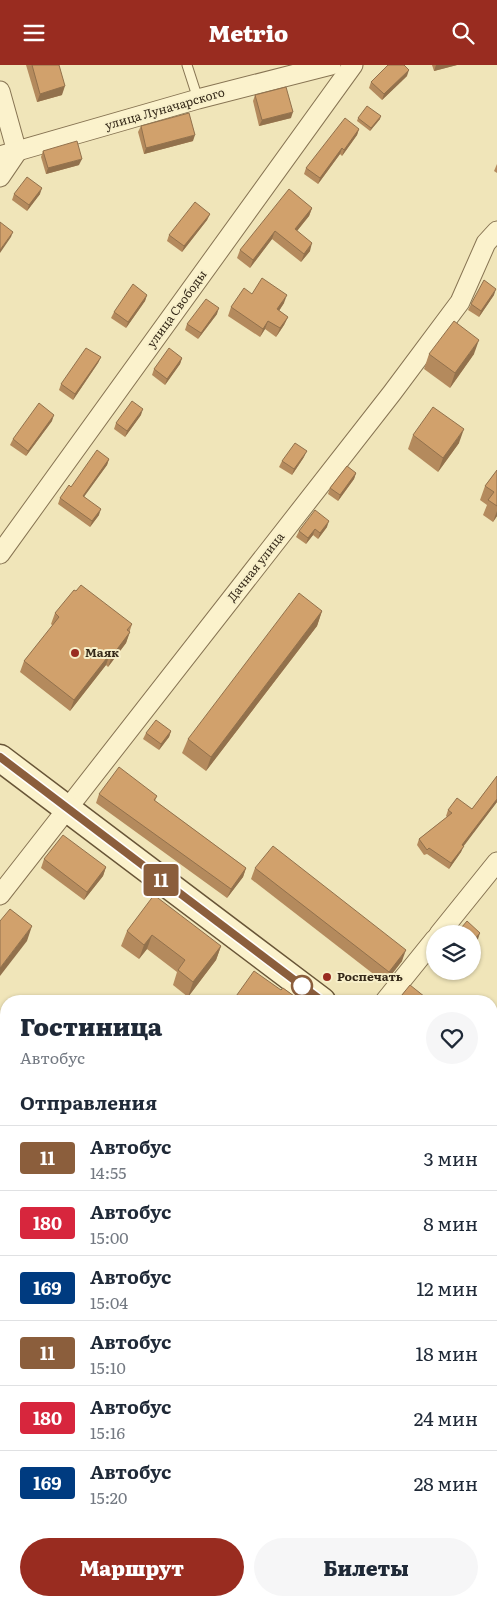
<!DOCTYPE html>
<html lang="ru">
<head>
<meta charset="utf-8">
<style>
	body { margin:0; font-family:Literata,serif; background:#f6f6f7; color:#1f2937; height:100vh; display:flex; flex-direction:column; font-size:19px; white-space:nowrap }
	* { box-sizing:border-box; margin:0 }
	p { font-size:16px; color:#747a83 }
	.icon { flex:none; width:28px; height:28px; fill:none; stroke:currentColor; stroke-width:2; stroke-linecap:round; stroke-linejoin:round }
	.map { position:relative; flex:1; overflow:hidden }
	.panel { position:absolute; left:0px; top:930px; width:498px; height:611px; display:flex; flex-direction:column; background:#fff; border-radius:20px 20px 0 0; box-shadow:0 1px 4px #0004 }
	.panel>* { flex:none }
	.badge { padding:0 10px; border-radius:4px; font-size:18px; line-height:32px }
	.controls { position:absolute; left:426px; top:860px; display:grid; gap:10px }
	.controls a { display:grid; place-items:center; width:55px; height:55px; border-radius:50%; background:#fff; box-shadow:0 1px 4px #0004; font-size:25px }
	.map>.badge { position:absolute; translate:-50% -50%; box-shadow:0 0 0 2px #fff }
	h2 { padding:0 20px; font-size:19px; line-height:45px }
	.round { display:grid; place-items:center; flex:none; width:52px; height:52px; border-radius:26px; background:#f6f6f7 }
	.summary { display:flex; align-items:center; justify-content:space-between; height:85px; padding:0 20px }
	h1 { font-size:24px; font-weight:800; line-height:38px }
	.button { display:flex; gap:10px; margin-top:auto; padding:10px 20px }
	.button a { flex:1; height:58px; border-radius:30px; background:#992c20; color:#fff; font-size:20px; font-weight:800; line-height:58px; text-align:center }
	.button a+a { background:#f6f6f7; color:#1f2937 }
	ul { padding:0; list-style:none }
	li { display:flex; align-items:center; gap:15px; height:65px; padding:0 20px; border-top:1px solid #e0e1e3 }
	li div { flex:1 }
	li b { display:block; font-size:19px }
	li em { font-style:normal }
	li .badge { min-width:55px; font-weight:700; text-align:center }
	header { display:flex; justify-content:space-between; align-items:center; height:65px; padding:0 20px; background:#992c20; color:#fff; font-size:22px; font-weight:800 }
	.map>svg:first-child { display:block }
</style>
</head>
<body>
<header><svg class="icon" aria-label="menu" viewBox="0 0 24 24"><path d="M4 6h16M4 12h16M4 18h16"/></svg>Metrio<svg class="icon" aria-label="search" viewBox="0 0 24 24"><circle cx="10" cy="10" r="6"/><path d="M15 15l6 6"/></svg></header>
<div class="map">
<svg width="497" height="1541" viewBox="0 0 497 1541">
	<rect width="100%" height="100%" fill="#f0e5b9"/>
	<polygon fill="#c0ce8d" points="491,1529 496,1532 496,1541 449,1541 445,1535 491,1535"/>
	<polygon fill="#9ec0b9" stroke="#668d87" points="0,1338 6,1339 6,1535 445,1535 449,1541 0,1541"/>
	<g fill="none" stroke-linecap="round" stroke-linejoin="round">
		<g stroke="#877453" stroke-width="11">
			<g id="lane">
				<polyline points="187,0 198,34"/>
				<polyline points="493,968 497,971"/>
			</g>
		</g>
		<g stroke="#877453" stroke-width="21">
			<g id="street">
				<polyline points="0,26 17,87 0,112"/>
				<polyline points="0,91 198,34 331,0"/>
				<polyline points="0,489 353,0"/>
				<polyline points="0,830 392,328 460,237 486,178 497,166"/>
				<polyline points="439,869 497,797"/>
				<polyline points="385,936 435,874"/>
				<polyline points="0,1064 6,1069"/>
				<polyline points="491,1395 497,1399"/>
			</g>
		</g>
		<g stroke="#685537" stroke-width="29">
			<g id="secondary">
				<polyline points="0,693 322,936"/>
				<polyline points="491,1063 497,1067"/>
			</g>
		</g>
		<use href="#lane" stroke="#fbf2cc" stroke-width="9"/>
		<use href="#street" stroke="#fbf2cc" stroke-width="19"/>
		<use href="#secondary" stroke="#fbf2cc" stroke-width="26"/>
	</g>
	<g fill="#b48a5d">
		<polygon points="26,0 59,0 62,30 37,37"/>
		<polygon points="432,0 457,0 434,6"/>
		<polygon points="407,11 382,35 369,23 371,17"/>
		<polygon points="255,30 291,53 259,61 253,36"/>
		<polygon points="358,53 380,54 370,66 357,56"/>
		<polygon points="141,61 193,76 144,89 138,67"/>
		<polygon points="359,64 357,70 342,91 340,89 318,119 304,109 306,103"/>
		<polygon points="43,86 79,100 46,109 41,92"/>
		<polygon points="497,99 497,108 494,106"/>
		<polygon points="14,129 40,129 27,146 12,135"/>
		<polygon points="312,143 309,151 297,166 310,186 301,197 272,174 250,203 237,193 240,185"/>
		<polygon points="210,149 207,155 182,187 167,176 169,170"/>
		<polygon points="252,229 284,238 279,246 288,252 284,260 276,272 265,264 260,272 228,251 231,242"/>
		<polygon points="147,230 145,236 126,263 111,253 114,247"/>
		<polygon points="494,230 479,252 468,245 471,239"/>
		<polygon points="217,249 198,274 185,265 187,259"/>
		<polygon points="429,289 474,289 450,323 424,304"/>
		<polygon points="101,292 98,298 73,335 59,325 61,319"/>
		<polygon points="182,293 180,299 165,320 152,310 154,304"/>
		<polygon points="141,350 125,372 114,364 116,358"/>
		<polygon points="52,356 26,391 10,380 13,374"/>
		<polygon points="413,370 459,378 438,407 408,384"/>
		<polygon points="304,392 292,410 279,402 282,396"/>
		<polygon points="109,394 107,400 84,431 99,450 90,462 58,439 60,433 71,422"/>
		<polygon points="497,405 497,451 493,457 483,450 487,440 480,435 485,421"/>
		<polygon points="356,408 354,414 338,436 328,429 330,423"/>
		<polygon points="327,462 318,474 313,470 306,479 296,472 299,466"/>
		<polygon points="322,546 317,561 206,706 182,688 188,674"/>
		<polygon points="55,548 132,559 126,578 108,602 106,600 70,646 20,607 24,596 53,561 51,559"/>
		<polygon points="171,666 169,672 159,685 143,674 146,668"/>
		<polygon points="497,711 497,737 463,781 461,787 449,804 427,789 424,790 417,780 419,774 447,752 446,751 448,745 472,744"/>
		<polygon points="99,729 157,731 155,736 246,803 243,812 227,833 96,738"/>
		<polygon points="44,794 106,802 103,811 84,835 41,803"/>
		<polygon points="255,803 402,896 385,918 251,814"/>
		<polygon points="127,866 221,881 216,895 188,932 173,920 177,907 147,884 139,894 121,881"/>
		<polygon points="497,992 497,1041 491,1037 491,1000"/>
		<polygon points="6,1111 6,1127 0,1122 2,1116"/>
		<polygon points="497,1150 497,1174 491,1170 491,1158"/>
	</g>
	<g fill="#92714c">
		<polygon points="436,0 457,0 434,6"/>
		<polygon points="409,5 407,11 382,35 384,29"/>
		<polygon points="65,21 62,30 37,37 40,29"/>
		<polygon points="293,47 291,53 259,61 262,55"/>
		<polygon points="381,51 380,54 370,66 371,63"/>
		<polygon points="359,64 357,70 342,91 344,85"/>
		<polygon points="195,70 193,76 144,89 146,83"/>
		<polygon points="342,83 340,89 318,119 320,113"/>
		<polygon points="82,94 79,100 46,109 48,103"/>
		<polygon points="42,123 40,129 27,146 29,140"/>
		<polygon points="312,143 309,151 292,172 295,164"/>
		<polygon points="210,149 207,155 182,187 184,181"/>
		<polygon points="275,166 272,174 250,203 253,195"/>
		<polygon points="13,167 11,172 0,188 0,185"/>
		<polygon points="312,178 310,186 301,197 304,189"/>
		<polygon points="496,224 494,230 479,252 481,246"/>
		<polygon points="147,230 145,236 126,263 128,257"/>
		<polygon points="287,230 284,238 274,253 277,244"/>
		<polygon points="219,243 217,249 198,274 201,268"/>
		<polygon points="288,252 284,260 276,272 280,263"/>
		<polygon points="268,256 265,264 260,272 263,264"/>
		<polygon points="479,275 474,289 450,323 455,308"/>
		<polygon points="101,292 98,298 73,335 75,329"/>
		<polygon points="182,293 180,299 165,320 167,314"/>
		<polygon points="143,344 141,350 125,372 127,366"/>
		<polygon points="54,350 52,356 26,391 28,386"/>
		<polygon points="464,364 459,378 438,407 443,393"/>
		<polygon points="307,386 304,392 292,410 294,404"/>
		<polygon points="109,394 107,400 81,436 83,431"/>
		<polygon points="356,408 354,414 338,436 340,430"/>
		<polygon points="101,444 99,450 90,462 92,456"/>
		<polygon points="497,446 497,451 493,457"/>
		<polygon points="329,456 327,462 318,474 320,468"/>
		<polygon points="315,464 313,470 306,479 308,473"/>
		<polygon points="322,546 317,561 206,706 211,692"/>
		<polygon points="130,567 126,578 108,602 112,591"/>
		<polygon points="110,589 106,600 70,646 74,635"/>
		<polygon points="171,666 169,672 159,685 161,679"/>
		<polygon points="497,734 497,737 460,786 462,780"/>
		<polygon points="464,781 461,787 449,804 451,798"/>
		<polygon points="106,802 103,811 84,835 87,827"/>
		<polygon points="246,803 243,812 227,833 231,824"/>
		<polygon points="32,861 27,876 0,911 0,903"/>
		<polygon points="480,868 478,874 472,880 472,877"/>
		<polygon points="152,870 147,884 139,894 144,880"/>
		<polygon points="221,881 216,895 188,932 193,917"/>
		<polygon points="406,885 402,896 385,918 389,907"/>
	</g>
	<g fill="#d1a16c" stroke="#92714c">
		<polygon points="32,0 59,0 65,21 40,29"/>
		<polygon points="388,0 404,0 409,5 384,29 371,17"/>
		<polygon points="286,22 293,47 262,55 255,30"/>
		<polygon points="367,41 381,51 371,63 358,53"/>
		<polygon points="189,48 195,70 146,83 141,61"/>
		<polygon points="345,53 359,64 344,85 342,83 320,113 306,103"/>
		<polygon points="77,76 82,94 48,103 43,86"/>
		<polygon points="27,112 42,123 29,140 14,129"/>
		<polygon points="289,124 312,143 295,164 312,178 304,189 275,166 253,195 240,185"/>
		<polygon points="195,137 210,149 184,181 169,170"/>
		<polygon points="0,157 13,167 0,185"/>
		<polygon points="262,213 287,230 277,244 288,252 280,263 268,256 263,264 231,242 244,223 252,229"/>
		<polygon points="484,215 496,224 481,246 471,239"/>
		<polygon points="133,219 147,230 128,257 114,247"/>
		<polygon points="206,234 219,243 201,268 187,259"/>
		<polygon points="454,256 479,275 455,308 429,289"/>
		<polygon points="86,283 101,292 75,329 61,319"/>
		<polygon points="169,283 182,293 167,314 154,304"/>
		<polygon points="132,336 143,344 127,366 116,358"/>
		<polygon points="39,338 54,350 28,386 13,374"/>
		<polygon points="433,342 464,364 443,393 413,370"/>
		<polygon points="295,378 307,386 294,404 282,396"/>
		<polygon points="97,385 109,394 83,431 101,444 92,456 60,433 69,420 71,422"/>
		<polygon points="347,401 356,408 340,430 330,423"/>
		<polygon points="497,405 497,441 488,435 494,427 485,421"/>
		<polygon points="315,445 329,456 320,468 315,464 308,473 299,466"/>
		<polygon points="81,520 132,559 127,565 130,567 112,591 110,589 74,635 24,596 59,552 55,548 74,525 76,526"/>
		<polygon points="299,528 322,546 211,692 188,674"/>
		<polygon points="156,655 171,666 161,679 146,668"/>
		<polygon points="119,702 157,731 154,735 246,803 231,824 99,729"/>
		<polygon points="497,711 497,734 462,780 464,781 451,798 429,783 427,785 419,774 452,748 448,745 457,733 472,744"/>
		<polygon points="63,770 106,802 87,827 44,794"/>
		<polygon points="273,781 406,885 389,907 255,803"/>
		<polygon points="154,830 221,881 193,917 178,905 185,895 152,870 144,880 127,866"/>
		<polygon points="10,844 32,861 0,903 0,856"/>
		<polygon points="467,856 480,868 472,877 472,869 456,869"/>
		<polygon points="254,906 281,925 283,923 301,936 236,936 234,934"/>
		<polygon points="410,920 430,936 397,936"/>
		<polygon points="497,992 497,1030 491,1026 491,1000"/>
		<polygon points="6,1111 6,1119 2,1116"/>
		<polygon points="497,1150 497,1163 491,1159"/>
	</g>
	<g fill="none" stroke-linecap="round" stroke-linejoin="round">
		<g stroke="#fff" stroke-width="11">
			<polyline id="line" points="0,692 322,936"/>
		</g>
		<use href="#line" stroke="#8b5e3c" stroke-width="8"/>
	</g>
	<g fill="#992c20" stroke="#f7efc9" stroke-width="2">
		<circle cx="75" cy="588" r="5"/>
		<circle cx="327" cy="912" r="5"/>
	</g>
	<circle fill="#fff" stroke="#8b5e3c" stroke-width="2.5" cx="302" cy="921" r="10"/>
	<g text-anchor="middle" stroke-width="4" stroke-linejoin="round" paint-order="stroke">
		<g font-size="12" fill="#352919" stroke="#f7efc9">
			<text transform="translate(165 44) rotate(-16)" y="4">улица Луначарского</text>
			<text transform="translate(177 244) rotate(-54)" y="4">улица Свободы</text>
			<text transform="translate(256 502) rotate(-52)" y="4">Дачная улица</text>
		</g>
		<g font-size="12" font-weight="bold" fill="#352919" stroke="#f7efc9" text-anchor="start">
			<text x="85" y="592">Маяк</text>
			<text x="337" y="916">Роспечать</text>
		</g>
	</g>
</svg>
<div class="controls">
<a><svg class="icon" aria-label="layers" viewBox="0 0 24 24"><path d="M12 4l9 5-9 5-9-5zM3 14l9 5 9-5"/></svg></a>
</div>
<b class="badge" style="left:161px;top:815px;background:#8b5e3c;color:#fff">11</b>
<section class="panel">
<div class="summary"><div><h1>Гостиница</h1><p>Автобус</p></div><a class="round"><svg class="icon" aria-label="heart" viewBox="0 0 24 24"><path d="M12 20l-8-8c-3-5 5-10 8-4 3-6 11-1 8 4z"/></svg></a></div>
<h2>Отправления</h2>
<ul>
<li><span class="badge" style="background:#8b5e3c;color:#fff">11</span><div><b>Автобус</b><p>14:55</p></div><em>3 мин</em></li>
<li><span class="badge" style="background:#d7263d;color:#fff">180</span><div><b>Автобус</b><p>15:00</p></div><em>8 мин</em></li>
<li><span class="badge" style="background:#003b80;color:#fff">169</span><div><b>Автобус</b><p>15:04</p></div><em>12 мин</em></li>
<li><span class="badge" style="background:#8b5e3c;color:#fff">11</span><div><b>Автобус</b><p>15:10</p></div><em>18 мин</em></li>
<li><span class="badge" style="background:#d7263d;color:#fff">180</span><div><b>Автобус</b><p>15:16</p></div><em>24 мин</em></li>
<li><span class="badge" style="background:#003b80;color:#fff">169</span><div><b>Автобус</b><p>15:20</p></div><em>28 мин</em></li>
</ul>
<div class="button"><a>Маршрут</a><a>Билеты</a></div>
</section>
</div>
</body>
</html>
